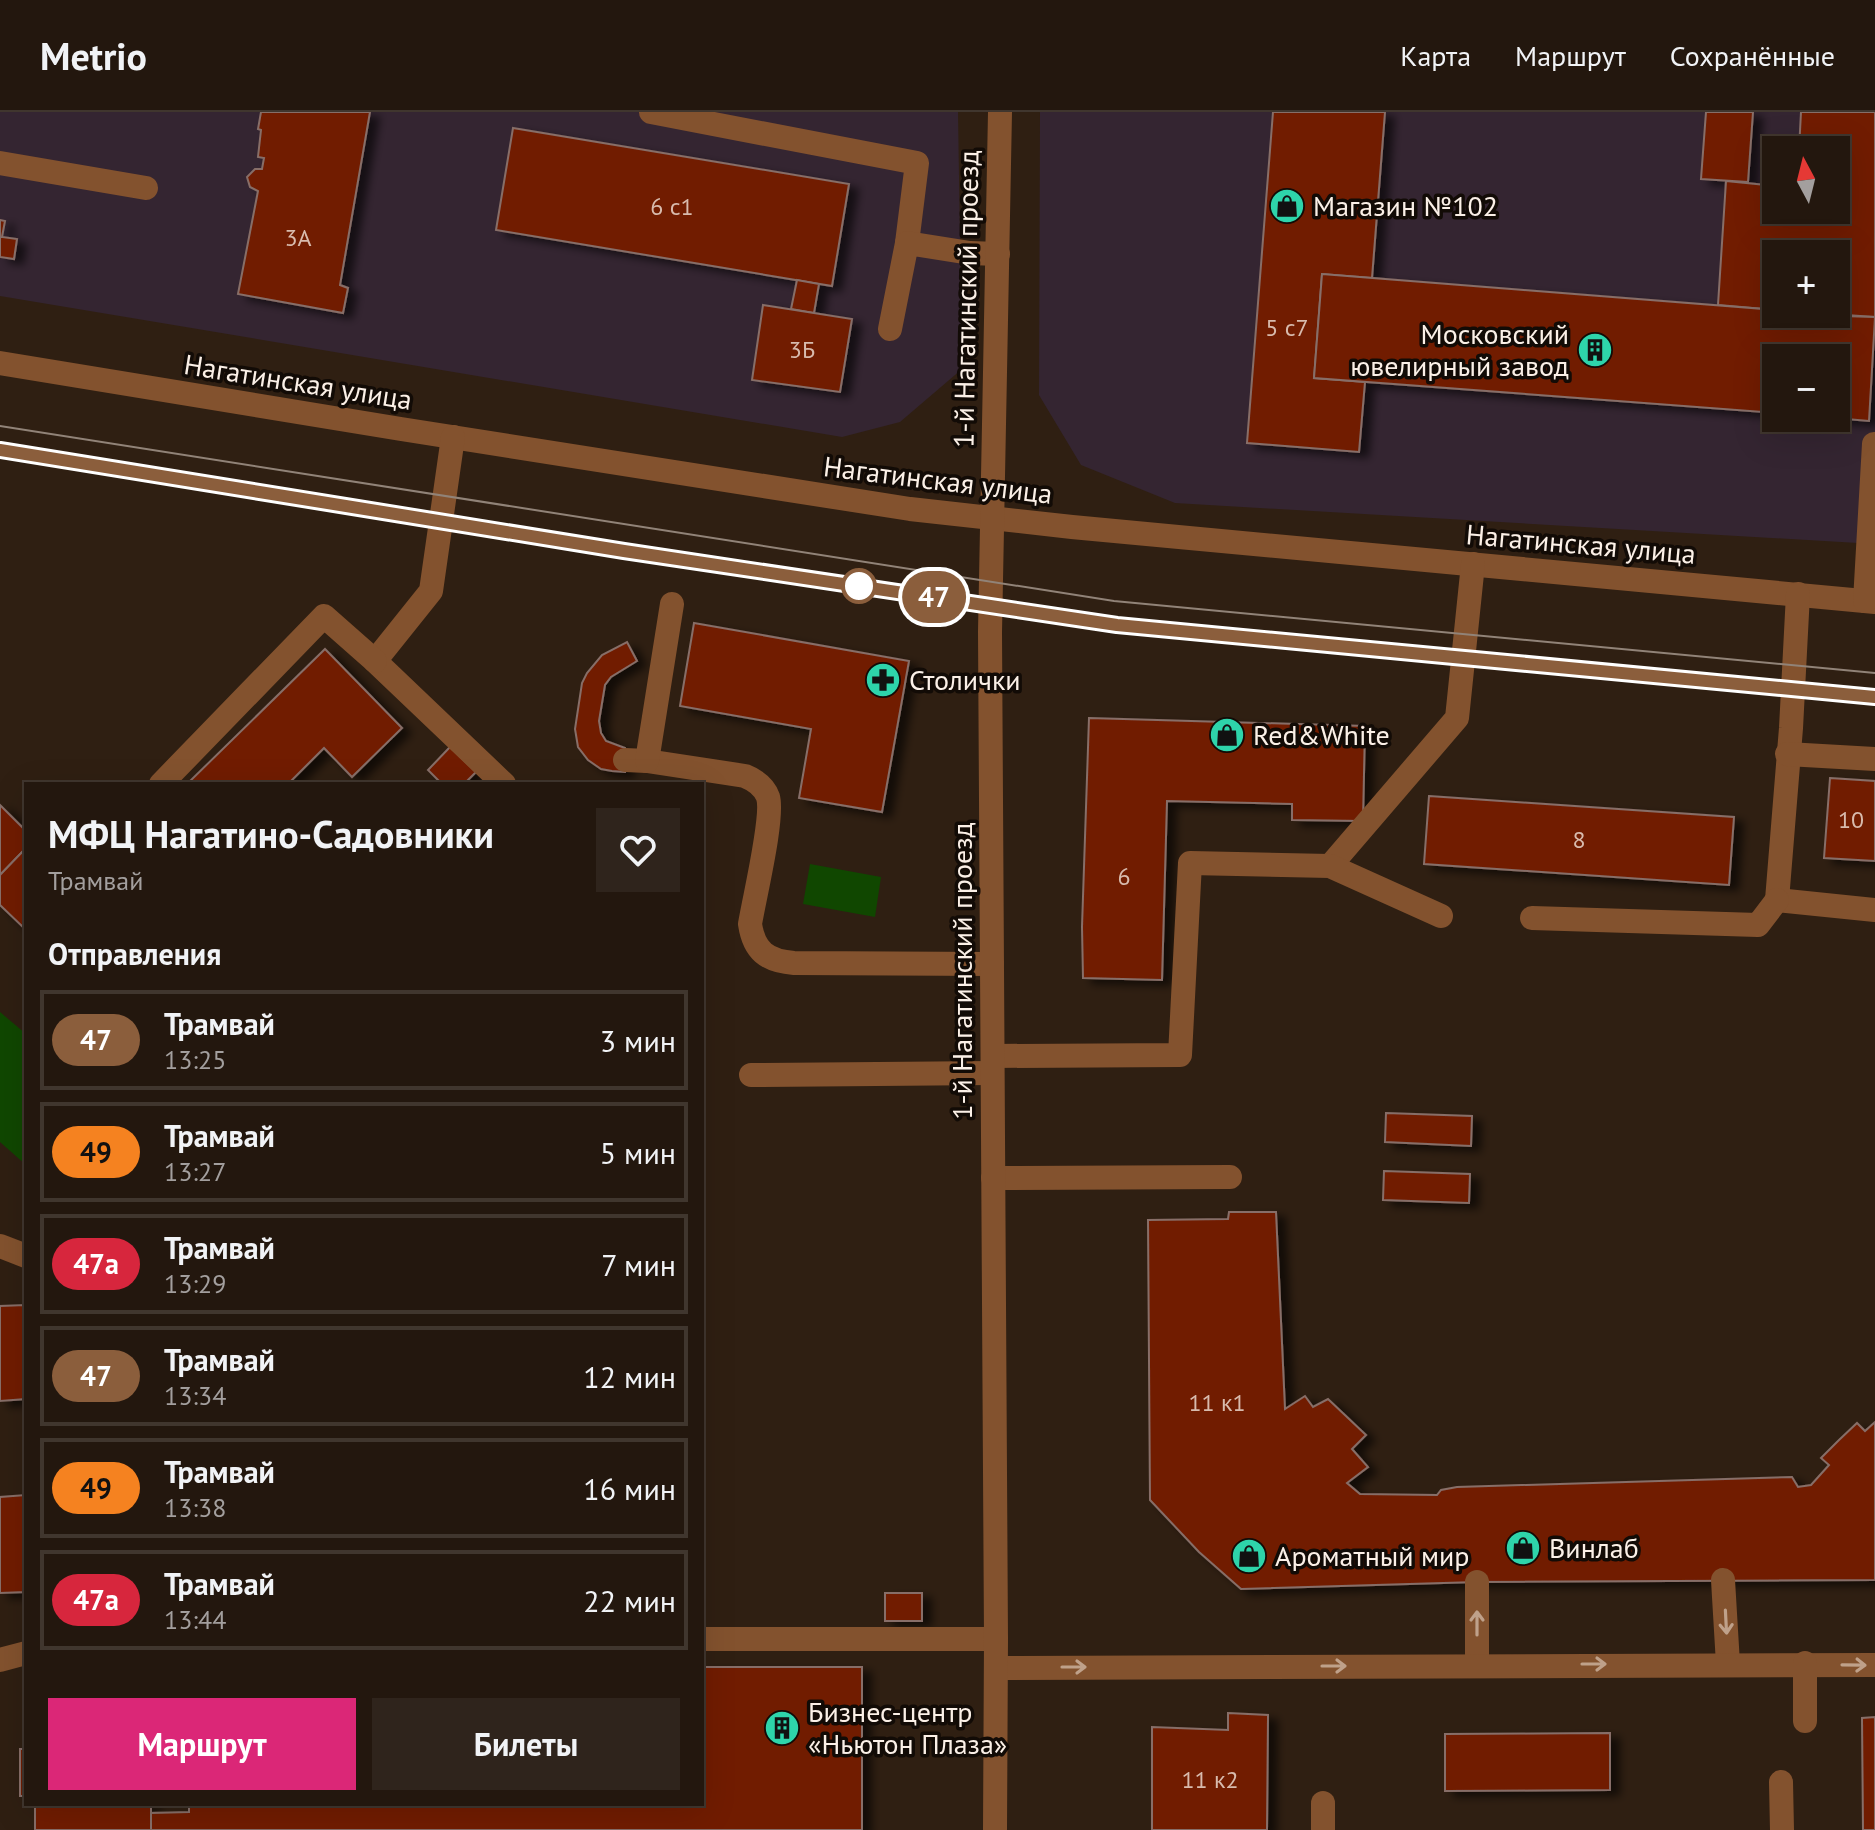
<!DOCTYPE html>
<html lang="ru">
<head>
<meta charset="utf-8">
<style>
	body { margin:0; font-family:"PT Sans",sans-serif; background:#2f241c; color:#f1f3f6; height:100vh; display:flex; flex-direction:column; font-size:30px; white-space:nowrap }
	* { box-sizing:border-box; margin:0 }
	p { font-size:26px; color:#a39f9e }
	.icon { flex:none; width:44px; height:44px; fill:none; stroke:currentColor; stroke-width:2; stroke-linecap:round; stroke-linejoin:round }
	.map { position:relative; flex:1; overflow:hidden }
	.sheet { position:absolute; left:24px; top:670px; width:680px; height:1024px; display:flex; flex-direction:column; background:#23170e; border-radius:0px; box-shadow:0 8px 32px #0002,0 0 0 2px #40362e }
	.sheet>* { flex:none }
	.badge { padding:0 16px; border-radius:26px; font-size:28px; line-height:52px }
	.needle { width:52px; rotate:353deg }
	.fabs { position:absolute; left:1762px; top:24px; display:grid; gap:16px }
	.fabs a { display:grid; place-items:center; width:88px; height:88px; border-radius:0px; background:#23170e; box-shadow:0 8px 32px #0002,0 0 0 2px #40362e; font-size:40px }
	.map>.badge { position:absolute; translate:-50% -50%; box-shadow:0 0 0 4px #fff }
	h2 { padding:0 24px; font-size:30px; line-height:72px }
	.round { display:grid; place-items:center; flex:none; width:84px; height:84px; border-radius:0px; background:#2f241c }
	.overview { display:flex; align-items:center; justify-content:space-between; height:136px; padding:0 24px }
	h1 { font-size:38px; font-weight:800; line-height:60px }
	.button { display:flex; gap:16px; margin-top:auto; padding:16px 24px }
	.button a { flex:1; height:92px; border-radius:0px; background:#db2777; color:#fff; font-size:32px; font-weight:800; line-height:92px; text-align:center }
	.button a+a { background:#2f241c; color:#f1f3f6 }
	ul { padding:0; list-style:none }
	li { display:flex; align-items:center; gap:24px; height:100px; margin:0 16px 12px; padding:0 8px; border:4px solid #40362e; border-radius:0px }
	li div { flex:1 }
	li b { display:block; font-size:30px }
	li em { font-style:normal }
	li .badge { min-width:88px; font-weight:700; text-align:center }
	header { display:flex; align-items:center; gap:48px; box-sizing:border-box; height:112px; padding:0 40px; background:#23170e; border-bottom:2px solid #40362e }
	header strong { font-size:38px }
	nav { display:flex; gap:44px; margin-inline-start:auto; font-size:28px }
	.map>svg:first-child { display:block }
</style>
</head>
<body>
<header>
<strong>Metrio</strong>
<nav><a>Карта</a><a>Маршрут</a><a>Сохранённые</a></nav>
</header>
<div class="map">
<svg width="1875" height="1718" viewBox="0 0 1875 1718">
	<defs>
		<filter id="shadow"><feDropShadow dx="9" dy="5" stdDeviation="4" flood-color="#0009"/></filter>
	</defs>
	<rect width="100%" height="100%" fill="#2f1f12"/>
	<g fill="#342531" fill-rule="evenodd">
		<polygon points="0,0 958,0 962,257 900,310 842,325 0,184"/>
		<path d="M 1040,0 L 1875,0 L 1875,432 L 1175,391 L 1081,353 L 1039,283 ZM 1776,38 L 1836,38 L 1836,98 L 1776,98 ZM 1776,142 L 1836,142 L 1836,202 L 1776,202 ZM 1776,246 L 1836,246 L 1836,306 L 1776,306 Z"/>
	</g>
	<g fill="#104700">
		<polygon points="810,752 881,765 875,805 803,792"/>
		<polygon points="0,900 26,922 26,1053 0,1030"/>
	</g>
	<g fill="#711c00" stroke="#876e67" stroke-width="2" filter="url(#shadow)">
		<polygon points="261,0 370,0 340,173 348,176 343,201 238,182 258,79 250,75 247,65 255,57 262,57 264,46 258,45 261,18 258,17"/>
		<polygon points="1273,0 1385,0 1372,166 1322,162 1314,266 1365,270 1359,340 1247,331"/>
		<polygon points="1706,0 1753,0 1748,70 1701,67"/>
		<polygon points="1801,0 1875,0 1875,205 1831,202 1836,202 1836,142 1776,142 1776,198 1718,193 1726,69 1776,74 1776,98 1836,98 1836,38 1799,38"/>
		<polygon points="513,16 849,72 832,174 496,118"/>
		<polygon points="0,108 5,109 2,125 17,127 14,147 0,145"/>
		<polygon points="1322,162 1776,198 1776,202 1875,205 1869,309 1835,306 1836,246 1776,246 1776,301 1314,266"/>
		<polygon points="797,168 819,172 814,201 791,197"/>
		<polygon points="763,193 852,207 840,280 752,268"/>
		<polygon points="694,511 909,549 882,700 799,686 811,617 680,594"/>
		<polygon points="627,530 637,549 611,565 605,573 599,609 601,621 606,629 625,636 625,660 612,659 601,657 588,648 578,635 575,617 582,571 587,561 602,543"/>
		<polygon points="325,537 402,616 352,665 324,636 288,672 187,672"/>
		<polygon points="1089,606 1365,614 1363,709 1292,708 1292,692 1167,689 1162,868 1083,866 1082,815"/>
		<polygon points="450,635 476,660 464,672 442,672 428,658"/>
		<polygon points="1830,666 1875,669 1875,749 1824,746"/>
		<polygon points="1429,684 1734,705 1729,773 1424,752"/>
		<polygon points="0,693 26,719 26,736 0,763"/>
		<polygon points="26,736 26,818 0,793 0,763"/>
		<polygon points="1386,1001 1472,1004 1471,1034 1385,1030"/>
		<polygon points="1384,1059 1470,1062 1469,1091 1383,1088"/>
		<polygon points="1229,1100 1276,1100 1285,1297 1305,1284 1313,1295 1328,1287 1366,1323 1352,1337 1368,1355 1347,1371 1360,1382 1437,1383 1441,1378 1457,1375 1792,1365 1798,1375 1811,1373 1829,1353 1821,1346 1839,1328 1857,1311 1865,1319 1875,1310 1875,1468 1477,1470 1241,1477 1199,1440 1150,1388 1148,1108 1228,1107"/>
		<polygon points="26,1193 26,1287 0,1289 0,1194"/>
		<polygon points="26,1383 26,1480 0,1481 0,1385"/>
		<rect x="885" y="1481" width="37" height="28"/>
		<polygon points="702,1555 862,1555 862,1718 151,1718 151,1701 189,1700 189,1692 702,1692"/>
		<polygon points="1228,1601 1268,1603 1267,1718 1152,1718 1152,1615 1228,1618"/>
		<polygon points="1875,1605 1875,1718 1863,1718 1862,1606"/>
		<polygon points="1610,1621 1610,1678 1445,1679 1445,1622"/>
		<rect x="20" y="1637" width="6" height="47"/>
		<rect x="35" y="1692" width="116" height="26"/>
	</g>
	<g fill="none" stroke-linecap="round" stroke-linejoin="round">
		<g stroke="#83522e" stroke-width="24">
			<polyline points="651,0 917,51 907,131"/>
			<polyline points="0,51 146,76"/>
			<polyline points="890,217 907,131 970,141 998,142"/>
			<polyline points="0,251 401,317 910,397 1072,415 1875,490"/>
			<polyline points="453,325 431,479 375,549 504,672"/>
			<polyline points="1798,482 1791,616 1777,788 1875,798"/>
			<polyline points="1865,489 1874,332"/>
			<polyline points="1787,642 1875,647"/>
			<path d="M 625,648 L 647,649 L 745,664 C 755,668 764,674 768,685 C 774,705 754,787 750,812 C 754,839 767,849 794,851 L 992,852"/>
			<polyline points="647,649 672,492"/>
			<polyline points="161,672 324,504 375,549"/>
			<polyline points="1330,754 1457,606 1473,452"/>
			<polyline points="1532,806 1758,813 1777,788"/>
			<polyline points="993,944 1180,943 1190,751 1330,754 1441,804"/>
			<polyline points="751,963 992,961"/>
			<polyline points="993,1066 1230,1065"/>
			<polyline points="0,1134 26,1144"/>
			<polyline points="1723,1468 1728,1552"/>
			<polyline points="702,1527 996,1527"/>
			<polyline points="0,1548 26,1541"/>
			<polyline points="1477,1553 1477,1470"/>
			<polyline points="996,1556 1875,1553"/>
			<polyline points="1805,1609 1805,1551"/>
			<polyline points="1781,1670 1782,1718"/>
			<polyline points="1323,1691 1323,1718"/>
			<polyline points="995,1718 996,1527 990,520 1000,0"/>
		</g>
		<g stroke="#918378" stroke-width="2">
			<polyline points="0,314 1114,489 1875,561"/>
			<polyline points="0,338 624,439 1117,513 1875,585"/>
		</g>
	</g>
	<defs><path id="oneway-shaft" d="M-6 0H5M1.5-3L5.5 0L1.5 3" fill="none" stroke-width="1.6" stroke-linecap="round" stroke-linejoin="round" transform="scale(2)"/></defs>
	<g stroke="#bfa18a">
		<use href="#oneway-shaft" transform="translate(1726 1510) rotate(87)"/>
		<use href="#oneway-shaft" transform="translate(1477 1511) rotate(-90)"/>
		<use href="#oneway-shaft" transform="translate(1594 1552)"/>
		<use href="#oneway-shaft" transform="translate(1854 1553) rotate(1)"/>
		<use href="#oneway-shaft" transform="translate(1334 1554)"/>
		<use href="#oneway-shaft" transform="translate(1074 1555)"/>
	</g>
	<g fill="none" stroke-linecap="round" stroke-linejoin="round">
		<g stroke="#fff" stroke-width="18">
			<polyline id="line" points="0,338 624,439 1117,513 1875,585"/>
		</g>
		<use href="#line" stroke="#8b5e3c" stroke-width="12"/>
	</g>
	<defs>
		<g id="shop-disc" transform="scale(1.8)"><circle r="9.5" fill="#2ed4aa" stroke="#120b06"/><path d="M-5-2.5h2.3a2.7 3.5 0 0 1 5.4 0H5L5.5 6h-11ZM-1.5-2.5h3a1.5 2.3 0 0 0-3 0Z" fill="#111"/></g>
		<g id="building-disc" transform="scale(1.8)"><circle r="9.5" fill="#2ed4aa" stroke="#120b06"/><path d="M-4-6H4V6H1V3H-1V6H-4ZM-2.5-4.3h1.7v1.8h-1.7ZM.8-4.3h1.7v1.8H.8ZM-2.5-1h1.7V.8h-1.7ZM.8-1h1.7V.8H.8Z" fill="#111"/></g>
		<g id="pharmacy-disc" transform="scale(1.8)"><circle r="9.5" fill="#2ed4aa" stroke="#120b06"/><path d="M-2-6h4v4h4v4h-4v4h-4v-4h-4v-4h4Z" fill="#111"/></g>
	</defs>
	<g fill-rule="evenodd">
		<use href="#shop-disc" x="1287" y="94"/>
		<use href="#building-disc" x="1595" y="238"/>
		<use href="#pharmacy-disc" x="883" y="568"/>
		<use href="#shop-disc" x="1227" y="623"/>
		<use href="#shop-disc" x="1523" y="1436"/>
		<use href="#shop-disc" x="1249" y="1444"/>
		<use href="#building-disc" x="782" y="1616"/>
	</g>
	<circle fill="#fff" stroke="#8b5e3c" stroke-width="4" cx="859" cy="474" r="16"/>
	<g text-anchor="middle" stroke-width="7" stroke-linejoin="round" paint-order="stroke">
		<g font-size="24" fill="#d8bbad">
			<text x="672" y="103">6 с1</text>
			<text x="298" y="134">3А</text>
			<text x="1287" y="224">5 с7</text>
			<text x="802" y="246">3Б</text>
			<text x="1851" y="716">10</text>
			<text x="1579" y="736">8</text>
			<text x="1124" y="773">6</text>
			<text x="1217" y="1299">11 к1</text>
			<text x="1210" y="1676">11 к2</text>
		</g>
		<g font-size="28" fill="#fbf0e7" stroke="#120b06" text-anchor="start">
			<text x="1313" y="104">Магазин №102</text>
			<text x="1569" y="232" text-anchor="end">Московский<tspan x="1569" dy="32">ювелирный завод</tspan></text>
			<text x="909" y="578">Столички</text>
			<text x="1253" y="633">Red&amp;White</text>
			<text x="1549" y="1446">Винлаб</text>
			<text x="1275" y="1454">Ароматный мир</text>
			<text x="808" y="1610">Бизнес-центр<tspan x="808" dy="32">«Ньютон Плаза»</tspan></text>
		</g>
		<g font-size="28" fill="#fbf0e7" stroke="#120b06">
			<text transform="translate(966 187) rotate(-89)" y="10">1-й Нагатинский проезд</text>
			<text transform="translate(298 270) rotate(9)" y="10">Нагатинская улица</text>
			<text transform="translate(938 368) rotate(7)" y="10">Нагатинская улица</text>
			<text transform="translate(1581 432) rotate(5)" y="10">Нагатинская улица</text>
			<text transform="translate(962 859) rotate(-90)" y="10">1-й Нагатинский проезд</text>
		</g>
	</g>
</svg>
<div class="fabs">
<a><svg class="needle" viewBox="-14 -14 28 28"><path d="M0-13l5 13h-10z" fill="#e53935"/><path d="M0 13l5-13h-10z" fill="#a39f9e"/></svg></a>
<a>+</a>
<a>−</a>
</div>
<b class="badge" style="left:934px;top:485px;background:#8b5e3c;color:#fff">47</b>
<section class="sheet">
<div class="overview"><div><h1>МФЦ Нагатино-Садовники</h1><p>Трамвай</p></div><a class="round"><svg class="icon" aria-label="heart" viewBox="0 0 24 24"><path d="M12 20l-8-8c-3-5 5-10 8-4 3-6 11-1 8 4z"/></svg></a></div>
<h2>Отправления</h2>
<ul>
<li><span class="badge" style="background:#8b5e3c;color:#fff">47</span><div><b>Трамвай</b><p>13:25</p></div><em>3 мин</em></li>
<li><span class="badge" style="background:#f58220;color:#111">49</span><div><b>Трамвай</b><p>13:27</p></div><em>5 мин</em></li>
<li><span class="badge" style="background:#d7263d;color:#fff">47а</span><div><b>Трамвай</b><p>13:29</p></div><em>7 мин</em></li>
<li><span class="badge" style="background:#8b5e3c;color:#fff">47</span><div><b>Трамвай</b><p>13:34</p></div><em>12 мин</em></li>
<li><span class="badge" style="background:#f58220;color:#111">49</span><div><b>Трамвай</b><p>13:38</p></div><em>16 мин</em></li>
<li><span class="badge" style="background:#d7263d;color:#fff">47а</span><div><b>Трамвай</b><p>13:44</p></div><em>22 мин</em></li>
</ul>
<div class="button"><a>Маршрут</a><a>Билеты</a></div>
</section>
</div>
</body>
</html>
